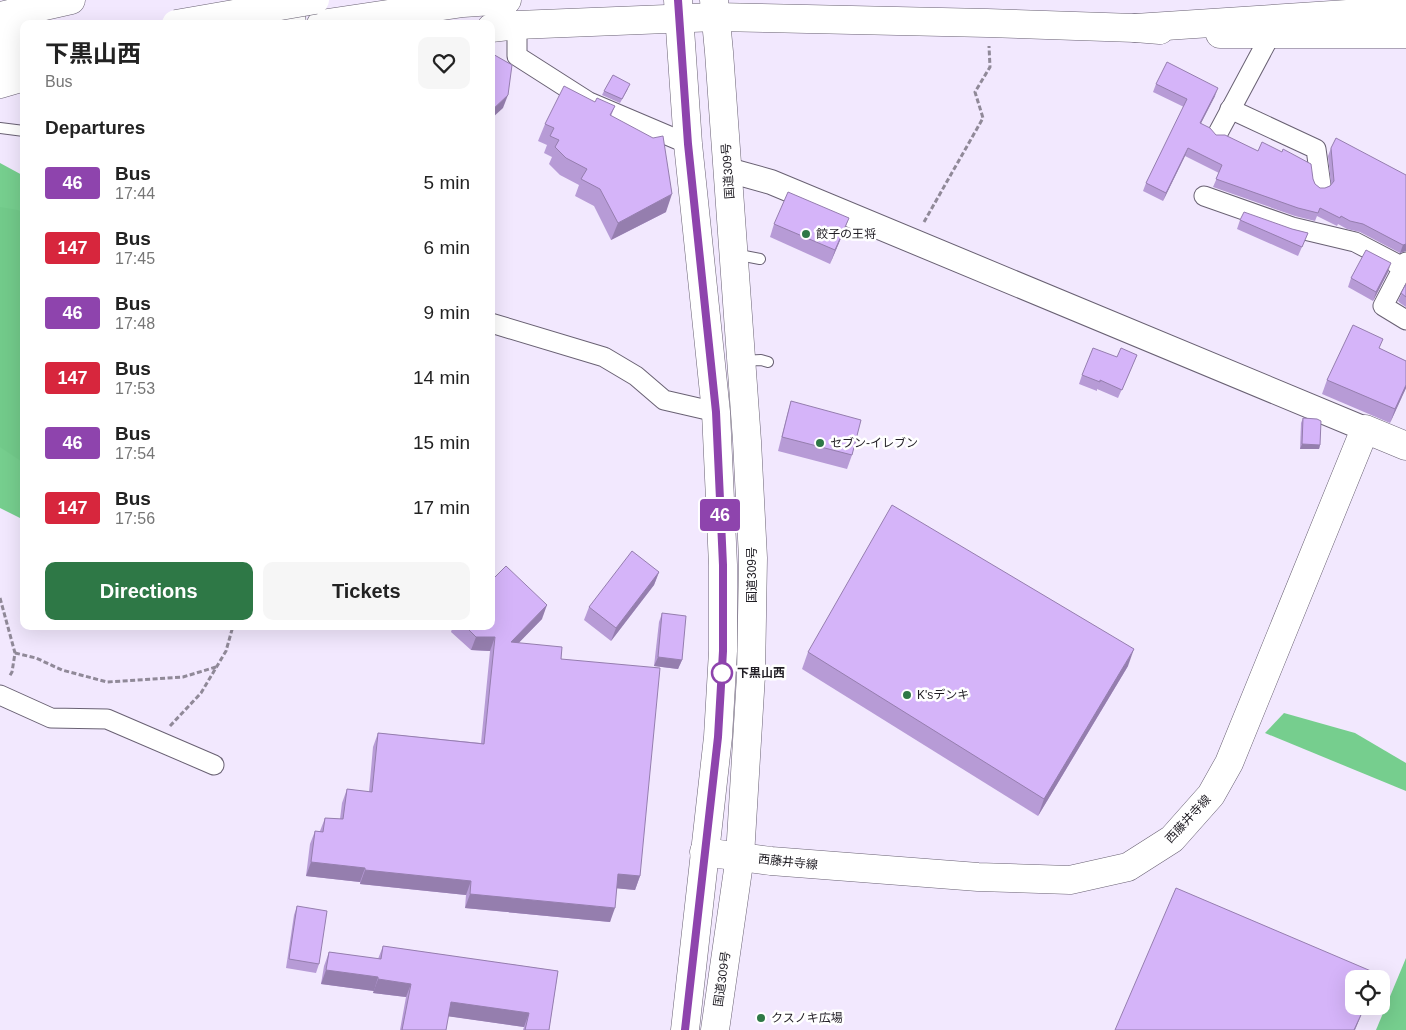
<!DOCTYPE html>
<html lang="en">
<head>
<meta charset="utf-8">
<style>
	body { margin:0; font-family:Arial,"Noto Sans JP",sans-serif; background:#f6f6f6; color:#222; height:100vh; display:flex; flex-direction:column; font-size:19px; white-space:nowrap }
	* { box-sizing:border-box; margin:0 }
	p { font-size:16px; color:#767676 }
	.icon { flex:none; width:28px; height:28px; fill:none; stroke:currentColor; stroke-width:2; stroke-linecap:round; stroke-linejoin:round }
	.map { position:relative; flex:1; overflow:hidden }
	.sheet { position:absolute; left:20px; top:20px; width:475px; height:610px; display:flex; flex-direction:column; background:#fff; border-radius:10px; box-shadow:0 5px 20px #0002 }
	.sheet>* { flex:none }
	.badge { padding:0 10px; border-radius:4px; font-size:18px; line-height:32px }
	.tools { position:absolute; left:1345px; top:970px; display:grid; gap:10px }
	.tools a { display:grid; place-items:center; width:45px; height:45px; border-radius:10px; background:#fff; box-shadow:0 5px 20px #0002; font-size:25px }
	.map>.badge { position:absolute; translate:-50% -50%; box-shadow:0 0 0 2px #fff }
	h2 { padding:0 25px; font-size:19px; line-height:45px }
	.round { display:grid; place-items:center; flex:none; width:52px; height:52px; border-radius:10px; background:#f6f6f6 }
	.head { display:flex; align-items:center; justify-content:space-between; height:85px; padding:0 25px }
	h1 { font-size:24px; font-weight:700; line-height:38px }
	.cta { display:flex; gap:10px; margin-top:auto; padding:10px 25px }
	.cta a { flex:1; height:58px; border-radius:10px; background:#2e7846; color:#fff; font-size:20px; font-weight:700; line-height:58px; text-align:center }
	.cta a+a { background:#f6f6f6; color:#222 }
	ul { padding:0; list-style:none }
	li { display:flex; align-items:center; gap:15px; height:65px; padding:0 25px }
	li div { flex:1 }
	li b { display:block; font-size:19px }
	li em { font-style:normal }
	li .badge { min-width:55px; font-weight:700; text-align:center }
	.map>svg:first-child { display:block }
</style>
</head>
<body>
<div class="map">
<svg width="1406" height="1030" viewBox="0 0 1406 1030">
	<rect width="100%" height="100%" fill="#f2e8fe"/>
	<polygon fill="#72ca8a" points="0,205 24,210 24,480 0,470"/>
	<g fill="#76ce8e">
		<polygon points="0,163 24,176 24,214 18,210 0,207"/>
		<polygon points="0,447 24,463 24,520 0,508"/>
		<polygon points="1284,713 1355,733 1406,763 1406,791 1265,733"/>
		<polygon points="1406,958 1406,1030 1376,1030"/>
	</g>
	<g fill="none" stroke-linecap="round" stroke-linejoin="round">
		<g stroke="#696173" stroke-width="12">
			<g id="service">
				<polyline points="0,128 24,131"/>
				<polyline points="734,254 760,259"/>
				<polyline points="742,361 761,360 768,362"/>
			</g>
		</g>
		<g stroke="#696173" stroke-width="21">
			<g id="minor">
				<polyline points="517,25 517,56 589,102 688,144"/>
				<polyline points="1230,109 1316,149 1321,185"/>
				<polyline points="1218,133 1271,34"/>
				<polyline points="1204,196 1292,227 1355,242 1403,267"/>
				<polyline points="1406,262 1383,306 1406,320"/>
				<polyline points="491,323 604,357 636,376 664,400 716,412"/>
				<polyline points="0,695 51,718 107,719 214,765"/>
			</g>
		</g>
		<g stroke="#696173" stroke-width="26">
			<polyline id="tertiary" points="728,170 771,182 1365,429"/>
		</g>
		<g stroke="#696173" stroke-width="29">
			<g id="secondary">
				<polyline points="289,0 292,24"/>
				<polyline points="704,852 771,861 978,877 1070,880 1128,867 1172,839 1211,795 1229,763 1365,429 1406,446"/>
			</g>
		</g>
		<g stroke="#696173" stroke-width="29">
			<g id="primary">
				<polyline points="321,24 463,3 507,0"/>
				<polyline points="491,28 517,25 716,17 987,23 1135,28 1160,30"/>
				<polyline points="1220,34 1406,34"/>
				<polyline points="0,36 24,35"/>
				<polyline points="0,84 24,77"/>
			</g>
		</g>
		<g stroke="#696173" stroke-width="29">
			<g id="trunk">
				<polyline points="678,0 688,144 716,412 723,565 723,651 718,737 685,1030"/>
				<polyline points="714,0 719,52 747,441 753,558 751,675 740,856 715,1030"/>
			</g>
		</g>
		<g stroke="#696173" stroke-width="29">
			<g id="motorway">
				<polyline points="0,16 71,0"/>
				<polyline points="1135,28 1347,14 1406,14"/>
				<polyline points="0,59 24,52"/>
			</g>
		</g>
		<g stroke="#908998" stroke-width="3" stroke-dasharray="5 2.5" stroke-linecap="butt">
			<polyline points="924,222 983,118 975,92 990,67 989,46"/>
			<polyline points="0,598 15,653 12,672 9,677"/>
			<polyline points="15,653 36,658 62,670 107,682 183,677 216,667"/>
			<polyline points="170,726 201,693 226,651 233,626"/>
		</g>
		<use href="#service" stroke="#fff" stroke-width="10"/>
		<use href="#minor" stroke="#fff" stroke-width="19"/>
		<use href="#tertiary" stroke="#fff" stroke-width="24"/>
		<use href="#secondary" stroke="#fff" stroke-width="28"/>
		<use href="#primary" stroke="#fff" stroke-width="28"/>
		<use href="#trunk" stroke="#fff" stroke-width="28"/>
		<use href="#motorway" stroke="#fff" stroke-width="28"/>
		<g stroke="#696173" stroke-width="29" stroke-linecap="butt">
			<polyline id="motorway-bridge" points="176,24 315,0"/>
		</g>
		<use href="#motorway-bridge" stroke="#fff" stroke-width="28"/>
	</g>
	<g fill="#b79bd6">
		<polygon points="1156,84 1215,96 1201,123 1216,135 1313,179 1315,184 1320,188 1325,188 1331,185 1328,156 1331,148 1406,175 1406,251 1400,253 1360,232 1347,229 1338,224 1337,226 1317,216 1315,221 1295,216 1213,187 1219,173 1185,156 1163,201 1143,191 1146,183 1184,107 1153,92"/>
		<polygon points="628,89 620,103 602,95 604,91"/>
		<polygon points="595,102 615,106 611,116 666,212 611,240 594,206 575,196 579,185 560,175 549,164 552,157 544,153 547,145 538,141 545,124"/>
		<polygon points="1240,220 1292,229 1308,233 1298,256 1237,229"/>
		<polygon points="774,224 844,231 830,264 770,237"/>
		<polygon points="1388,272 1373,301 1348,287 1351,278"/>
		<polygon points="1406,284 1406,307 1400,303 1398,301"/>
		<polygon points="1379,348 1406,361 1406,388 1390,423 1322,394 1327,380"/>
		<polygon points="1137,355 1118,398 1097,389 1097,391 1079,384 1082,375 1117,357"/>
		<polygon points="791,401 852,455 847,469 778,451 787,415"/>
		<polygon points="1303,418 1320,445 1319,449 1300,449 1301,423"/>
		<polygon points="659,572 654,585 611,641 584,620 589,607"/>
		<polygon points="662,613 682,660 678,669 654,666 659,622"/>
		<polygon points="542,619 518,643 561,659 640,876 635,890 617,888 610,922 465,908 466,895 360,884 360,882 306,876 310,844 315,831 320,831 325,818 340,819 342,803 347,789 369,792 373,747 378,733 481,743 490,651 471,650 451,632 453,626 491,626"/>
		<polygon points="808,652 1128,666 1038,816 802,669"/>
		<polygon points="297,906 319,964 316,973 286,968 294,915"/>
		<polygon points="383,946 558,971 549,1030 523,1030 524,1027 448,1016 446,1030 400,1030 406,997 373,993 374,991 321,984 324,966 329,952 378,959"/>
	</g>
	<g fill="#957eae">
		<polygon points="1218,88 1215,96 1197,131 1200,123"/>
		<polygon points="508,95 503,108 491,119 491,111"/>
		<polygon points="1188,148 1185,156 1163,201 1166,193"/>
		<polygon points="672,194 666,212 611,240 618,223"/>
		<polygon points="849,218 844,231 830,264 835,250"/>
		<polygon points="1406,244 1406,251 1400,253 1403,245"/>
		<polygon points="1391,263 1388,272 1373,301 1376,292"/>
		<polygon points="1406,385 1406,388 1390,423 1395,409"/>
		<polygon points="1302,444 1320,445 1319,449 1300,449"/>
		<polygon points="659,572 654,585 611,641 616,628"/>
		<polygon points="547,605 542,619 506,656 511,642"/>
		<polygon points="476,637 495,637 490,651 471,650"/>
		<polygon points="1134,649 1128,666 1038,816 1044,799"/>
		<polygon points="658,657 682,660 678,669 654,666"/>
		<polygon points="311,862 365,868 360,882 306,876"/>
		<polygon points="365,870 471,881 466,895 360,884"/>
		<polygon points="618,874 640,876 635,890 613,888"/>
		<polygon points="470,894 615,908 610,922 465,908"/>
		<polygon points="326,970 378,977 374,991 321,984"/>
		<polygon points="378,979 411,984 406,997 373,993"/>
		<polygon points="451,1002 529,1013 524,1027 446,1016"/>
		<polygon points="1365,1006 1355,1030 1354,1030"/>
	</g>
	<g fill="#d5b4f9" stroke="#957eae">
		<polygon points="491,53 512,65 508,95 491,111"/>
		<polygon points="1167,62 1218,88 1200,123 1210,128 1216,135 1225,135 1258,151 1262,142 1282,152 1283,149 1311,164 1313,179 1315,184 1320,188 1325,188 1330,186 1334,181 1331,148 1336,138 1406,175 1406,244 1403,245 1363,224 1350,221 1341,216 1340,218 1320,208 1318,213 1298,208 1216,179 1222,165 1188,148 1166,193 1146,183 1187,99 1156,84"/>
		<polygon points="613,75 630,84 622,99 604,91"/>
		<polygon points="564,86 595,102 597,98 615,106 610,115 653,138 663,136 672,194 618,223 600,189 581,179 587,169 566,158 555,147 559,140 550,136 554,128 545,124"/>
		<polygon points="788,192 849,218 835,250 774,224"/>
		<polygon points="1244,212 1292,229 1308,233 1302,247 1240,220"/>
		<polygon points="1366,250 1391,263 1376,292 1351,278"/>
		<polygon points="1406,284 1406,297 1401,293"/>
		<polygon points="1353,325 1383,339 1379,348 1406,361 1406,385 1395,409 1327,380"/>
		<polygon points="1093,348 1117,357 1121,348 1137,355 1122,390 1100,380 1100,382 1082,375"/>
		<polygon points="791,401 861,420 852,455 782,437"/>
		<polygon points="1303,418 1317,419 1321,421 1320,445 1302,444"/>
		<polygon points="892,505 1134,649 1044,799 808,652"/>
		<polygon points="632,551 659,572 616,628 589,607"/>
		<polygon points="506,566 547,605 511,642 562,647 561,659 660,668 640,876 618,874 615,908 470,894 471,881 365,870 365,868 311,862 315,831 323,832 325,818 343,819 347,789 372,792 378,733 484,744 495,637 476,637 465,626 491,626 491,581"/>
		<polygon points="662,613 686,616 682,660 658,657"/>
		<polygon points="1176,888 1378,974 1376,979 1354,979 1354,1006 1365,1006 1354,1030 1115,1030"/>
		<polygon points="297,906 327,911 319,964 289,959"/>
		<polygon points="383,946 558,971 549,1030 525,1030 529,1013 451,1002 446,1030 402,1030 411,984 378,979 378,977 326,970 329,952 381,959"/>
	</g>
	<g fill="none" stroke-linecap="round" stroke-linejoin="round">
		<g stroke="#fff" stroke-width="11">
			<polyline id="line" points="678,0 688,144 716,412 723,565 723,651 718,737 685,1030"/>
		</g>
		<use href="#line" stroke="#8e44ad" stroke-width="8"/>
	</g>
	<g fill="#2e7846" stroke="#fff" stroke-width="2">
		<circle cx="806" cy="234" r="5"/>
		<circle cx="820" cy="443" r="5"/>
		<circle cx="907" cy="695" r="5"/>
		<circle cx="761" cy="1018" r="5"/>
	</g>
	<circle fill="#fff" stroke="#8e44ad" stroke-width="2.5" cx="722" cy="673" r="10"/>
	<g text-anchor="middle" stroke-width="5" stroke-linejoin="round" paint-order="stroke">
		<g font-size="12" fill="#201d24" stroke="#fff">
			<text transform="translate(728 171) rotate(-94)" y="4">国道309号</text>
			<text transform="translate(752 575) rotate(-90)" y="4">国道309号</text>
			<text transform="translate(1188 819) rotate(-47)" y="4">西藤井寺線</text>
			<text transform="translate(788 862) rotate(6)" y="4">西藤井寺線</text>
			<text transform="translate(722 979) rotate(-82)" y="4">国道309号</text>
		</g>
		<g font-size="12" fill="#201d24" stroke="#fff" text-anchor="start">
			<text x="816" y="238">餃子の王将</text>
			<text x="830" y="447">セブン-イレブン</text>
			<text x="917" y="699">K'sデンキ</text>
			<text x="771" y="1022">クスノキ広場</text>
		</g>
		<g font-size="12" font-weight="bold" fill="#201d24" stroke="#fff" text-anchor="start">
			<text x="737" y="677">下黒山西</text>
		</g>
	</g>
</svg>
<div class="tools">
<a><svg class="icon" aria-label="locate" viewBox="0 0 24 24"><circle cx="12" cy="12" r="6"/><path d="M12 2v4M12 18v4M2 12h4M18 12h4"/></svg></a>
</div>
<b class="badge" style="left:720px;top:515px;background:#8e44ad;color:#fff">46</b>
<section class="sheet">
<div class="head"><div><h1>下黒山西</h1><p>Bus</p></div><a class="round"><svg class="icon" aria-label="heart" viewBox="0 0 24 24"><path d="M12 20l-8-8c-3-5 5-10 8-4 3-6 11-1 8 4z"/></svg></a></div>
<h2>Departures</h2>
<ul>
<li><span class="badge" style="background:#8e44ad;color:#fff">46</span><div><b>Bus</b><p>17:44</p></div><em>5 min</em></li>
<li><span class="badge" style="background:#d7263d;color:#fff">147</span><div><b>Bus</b><p>17:45</p></div><em>6 min</em></li>
<li><span class="badge" style="background:#8e44ad;color:#fff">46</span><div><b>Bus</b><p>17:48</p></div><em>9 min</em></li>
<li><span class="badge" style="background:#d7263d;color:#fff">147</span><div><b>Bus</b><p>17:53</p></div><em>14 min</em></li>
<li><span class="badge" style="background:#8e44ad;color:#fff">46</span><div><b>Bus</b><p>17:54</p></div><em>15 min</em></li>
<li><span class="badge" style="background:#d7263d;color:#fff">147</span><div><b>Bus</b><p>17:56</p></div><em>17 min</em></li>
</ul>
<div class="cta"><a>Directions</a><a>Tickets</a></div>
</section>
</div>
</body>
</html>
